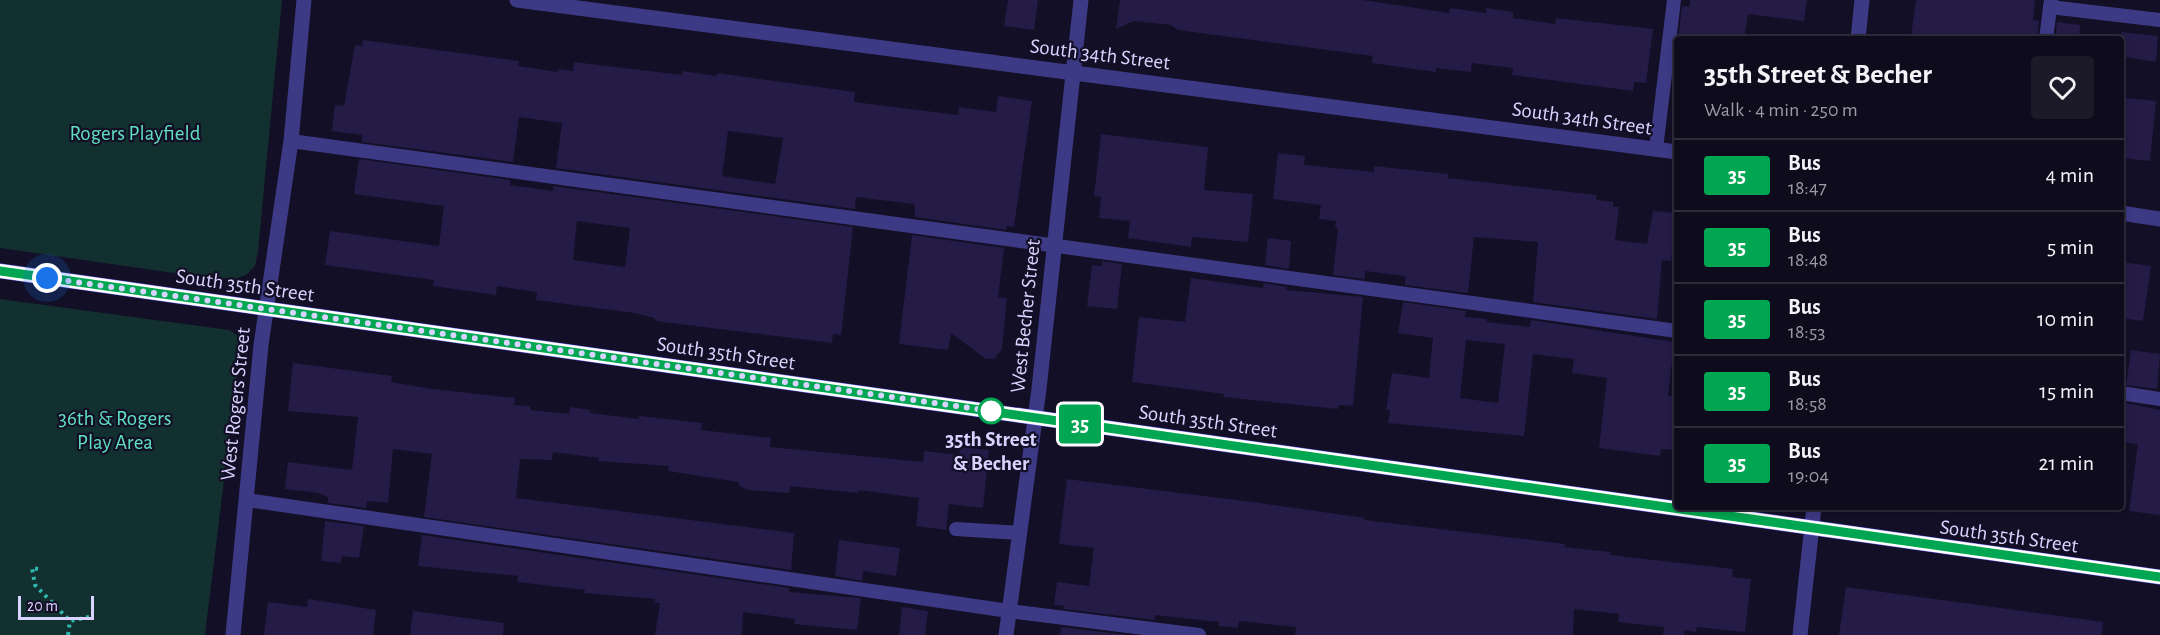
<!DOCTYPE html>
<html lang="en">
<head>
<meta charset="utf-8">
<style>
	body { margin:0; font-family:"Alegreya Sans",sans-serif; background:#1c1929; color:#f1f3f6; height:100vh; display:flex; flex-direction:column; font-size:22px; white-space:nowrap }
	* { box-sizing:border-box; margin:0 }
	p { font-size:20px; color:#9b9ba3 }
	.icon { flex:none; width:33px; height:33px; fill:none; stroke:currentColor; stroke-width:2; stroke-linecap:round; stroke-linejoin:round }
	.map { position:relative; flex:1; overflow:hidden }
	.drawer { position:absolute; left:1674px; top:36px; width:450px; height:474px; display:flex; flex-direction:column; background:#0e0b1c; border-radius:6px; box-shadow:0 3px 9px #0003,0 0 0 2px #2e2b3b }
	.drawer>* { flex:none }
	.badge { padding:0 12px; border-radius:4px; font-size:21px; line-height:39px }
	.scale { position:absolute; left:18px; bottom:15px; width:76px; box-sizing:border-box; padding-left:6px; border:3px solid #d9d4ff; border-top:0; font-size:16px; line-height:21px; white-space:nowrap; color:#d9d4ff; -webkit-text-stroke:4px #130f26; paint-order:stroke }
	.you { position:absolute; width:30px; height:30px; margin:-15px; border:4px solid #fff; border-radius:50%; background:#1a73e8; box-shadow:0 0 0 9px #1a73e833 }
	.map>.badge { position:absolute; translate:-50% -50%; box-shadow:0 0 0 3px #fff }
	.round { display:grid; place-items:center; flex:none; width:63px; height:63px; border-radius:6px; background:#1c1929 }
	.headline { display:flex; align-items:center; justify-content:space-between; height:102px; padding:0 30px }
	h1 { font-size:28px; font-weight:600; line-height:45px }
	ul { padding:0; list-style:none }
	li { display:flex; align-items:center; gap:18px; height:72px; padding:0 30px; border-top:2px solid #2e2b3b }
	li div { flex:1 }
	li b { display:block; font-size:22px }
	li em { font-style:normal }
	li .badge { min-width:66px; font-weight:700; text-align:center }
	.map>svg:first-child { display:block }
</style>
</head>
<body>
<div class="map">
<svg width="2160" height="635" viewBox="0 0 2160 635">
	<rect width="100%" height="100%" fill="#130f26"/>
	<g fill="#12302f">
		<polygon points="0,0 282,0 258,251 255,266 246,275 235,279 195,276 0,248"/>
		<polygon points="0,299 229,330 238,336 240,349 205,635 0,635"/>
	</g>
	<g fill="#241b47" fill-rule="evenodd">
		<polygon points="1008,0 1038,0 1034,30 1004,26"/>
		<polygon points="1120,0 1363,0 1449,13 1450,8 1486,13 1486,8 1513,12 1513,18 1555,24 1556,18 1653,29 1646,83 1634,82 1633,91 1512,75 1513,68 1472,63 1471,72 1436,68 1436,72 1407,68 1372,63 1373,56 1178,30 1171,25 1134,21 1116,29"/>
		<polygon points="1690,0 1807,0 1804,21 1748,14 1744,39 1678,39 1682,6 1690,7"/>
		<polygon points="1916,0 2035,0 2033,20 2039,21 2037,39 1932,39 1911,36"/>
		<polygon points="2057,22 2080,25 2079,39 2055,39"/>
		<polygon points="2121,32 2158,36 2156,62 2121,56"/>
		<path d="M 363,40 L 519,61 L 518,66 L 558,72 L 558,69 L 573,71 L 574,62 L 682,75 L 682,71 L 717,76 L 717,73 L 855,92 L 854,102 L 958,115 L 959,107 L 996,112 L 998,96 L 1032,101 L 1014,227 L 1007,226 L 1006,230 L 915,217 L 914,204 L 856,197 L 855,209 L 556,168 L 562,123 L 519,117 L 513,162 L 362,142 L 362,135 L 332,131 L 335,105 L 344,106 L 355,45 L 362,46 ZM 728,131 L 783,138 L 775,184 L 722,176 Z"/>
		<polygon points="2126,98 2156,101 2150,161 2121,158"/>
		<polygon points="1101,134 1208,147 1204,190 1253,194 1248,242 1192,237 1191,247 1128,238 1130,221 1099,218 1101,197 1094,196"/>
		<polygon points="1278,153 1305,156 1304,165 1374,172 1374,166 1448,174 1448,178 1597,195 1596,200 1613,202 1613,207 1619,207 1615,240 1647,244 1653,211 1676,213 1671,261 1662,260 1657,319 1533,302 1538,242 1474,237 1468,293 1405,285 1405,276 1365,271 1365,279 1333,275 1338,228 1335,228 1336,221 1319,219 1321,205 1273,199"/>
		<path d="M 359,159 L 510,180 L 510,185 L 553,191 L 553,186 L 853,227 L 841,335 L 833,334 L 832,343 L 655,321 L 655,318 L 634,313 L 536,300 L 537,292 L 497,286 L 496,295 L 433,286 L 434,280 L 325,265 L 330,231 L 439,246 L 444,206 L 354,194 ZM 577,221 L 630,228 L 625,267 L 573,260 Z"/>
		<polygon points="912,235 1004,248 998,297 1007,298 1002,349 994,359 986,359 951,333 948,350 899,344"/>
		<polygon points="1268,238 1291,241 1289,269 1265,265"/>
		<polygon points="1102,261 1122,264 1117,309 1087,306 1092,265 1102,266"/>
		<polygon points="2121,262 2151,266 2143,321 2121,318"/>
		<polygon points="1191,278 1263,288 1264,283 1287,287 1286,290 1363,297 1353,406 1338,405 1338,409 1223,397 1224,394 1132,382 1139,317 1185,322"/>
		<path d="M 1403,302 L 1466,311 L 1465,317 L 1487,319 L 1487,322 L 1530,327 L 1531,320 L 1674,342 L 1668,396 L 1677,397 L 1677,450 L 1661,449 L 1660,456 L 1599,448 L 1607,378 L 1572,373 L 1574,359 L 1533,354 L 1524,436 L 1388,423 L 1390,410 L 1386,410 L 1392,373 L 1429,378 L 1433,338 L 1398,333 ZM 1466,340 L 1505,344 L 1498,403 L 1460,398 Z"/>
		<polygon points="2131,350 2160,354 2157,389 2126,385"/>
		<polygon points="293,363 392,376 391,382 432,389 515,398 514,405 530,406 530,410 569,414 570,407 590,410 590,413 639,419 639,416 702,423 701,430 771,438 770,447 923,462 924,451 959,455 960,447 989,450 983,508 949,504 946,530 916,526 919,498 859,490 858,493 790,486 789,493 749,490 739,486 739,482 668,471 669,466 598,461 599,458 553,452 552,460 520,459 516,498 794,533 791,570 424,517 432,454 393,449 388,503 367,501 366,508 328,503 328,497 318,493 285,489 288,462 352,470 358,417 288,411"/>
		<polygon points="2121,402 2160,410 2160,515 2129,511 2138,444 2121,442"/>
		<polygon points="1067,479 1260,503 1365,518 1364,520 1565,544 1564,547 1611,552 1610,555 1733,569 1732,577 1751,579 1745,632 1697,627 1696,632 1685,630 1684,635 1663,635 1664,627 1618,622 1619,614 1574,609 1573,635 1295,635 1296,627 1239,621 1238,628 1219,626 1219,622 1155,615 1155,620 1063,609 1064,606 1054,605 1057,582 1089,586 1094,548 1059,544"/>
		<polygon points="325,521 364,526 359,558 342,556 341,563 321,561"/>
		<polygon points="422,535 789,588 789,592 861,598 857,630 794,624 795,619 743,612 742,635 655,635 660,603 654,603 655,599 584,593 585,590 517,582 518,576 418,566"/>
		<polygon points="839,540 900,548 896,576 863,571 862,581 835,576"/>
		<polygon points="1846,587 2103,622 2102,635 1839,635"/>
		<polygon points="308,599 376,610 373,635 264,635 268,602 307,607"/>
		<polygon points="902,607 928,611 925,635 899,635"/>
		<polygon points="413,611 504,623 503,635 410,635"/>
		<polygon points="1061,627 1127,635 1060,635"/>
	</g>
	<g fill="none" stroke-linecap="round" stroke-linejoin="round">
		<g stroke="#2fb8b0" stroke-width="4" stroke-dasharray="3 4.5" stroke-linecap="butt">
			<polyline points="38,569 32,568 35,585 70,621 93,616"/>
			<polyline points="68,635 70,621"/>
		</g>
		<g stroke="#3d3a85" stroke-width="14">
			<polyline points="2050,7 2160,20"/>
			<polyline points="2046,39 2051,0"/>
			<polyline points="291,141 1677,331"/>
			<polyline points="1656,149 1674,0"/>
			<polyline points="2121,393 2160,399"/>
			<polyline points="247,500 1009,611 1199,635"/>
			<polyline points="956,529 1020,533"/>
		</g>
		<g stroke="#3d3a85" stroke-width="15">
			<polyline points="517,0 1677,152"/>
			<polyline points="1858,39 1862,0"/>
			<polyline points="2121,213 2160,219"/>
			<polyline points="233,635 261,345 291,141 304,0"/>
			<polyline points="1006,635 1039,389 1081,0"/>
			<polyline points="1800,635 1814,507"/>
		</g>
		<polyline stroke="#6f6bff" stroke-width="15" points="0,271 2160,577"/>
	</g>
	<g fill="none" stroke-linecap="round" stroke-linejoin="round">
		<g stroke="#fff" stroke-width="14">
			<polyline id="line" points="0,271 2160,577"/>
		</g>
		<use href="#line" stroke="#00a651" stroke-width="9"/>
		<polyline stroke="#d9d4ff" stroke-width="6" stroke-dasharray="0 10.8" points="47,278 991,411"/>
	</g>
	<circle fill="#fff" stroke="#00a651" stroke-width="3" cx="991" cy="411" r="12"/>
	<g text-anchor="middle" stroke-width="4.5" stroke-linejoin="round" paint-order="stroke">
		<g font-size="21" fill="#d9d4ff" stroke="#130f26">
			<text transform="translate(1100 54) rotate(7)" y="7">South 34th Street</text>
			<text transform="translate(1582 118) rotate(8)" y="7">South 34th Street</text>
			<text transform="translate(245 285) rotate(8)" y="7">South 35th Street</text>
			<text transform="translate(1025 316) rotate(-84)" y="7">West Becher Street</text>
			<text transform="translate(726 353) rotate(8)" y="7">South 35th Street</text>
			<text transform="translate(235 404) rotate(-84)" y="7">West Rogers Street</text>
			<text transform="translate(1208 421) rotate(8)" y="7">South 35th Street</text>
			<text transform="translate(2009 536) rotate(8)" y="7">South 35th Street</text>
		</g>
		<g font-size="21" fill="#5fe0c0" stroke="#130f26">
			<text x="135" y="140">Rogers Playfield</text>
			<text x="115" y="425">36th &amp; Rogers<tspan x="115" dy="24">Play Area</tspan></text>
		</g>
		<g font-size="21" font-weight="bold" fill="#d9d4ff" stroke="#130f26">
			<text x="991" y="446">35th Street<tspan x="991" dy="24">&amp; Becher</tspan></text>
		</g>
	</g>
</svg>
<div class="scale">20 m</div>
<div class="you" style="left:47px;top:278px"></div>
<b class="badge" style="left:1080px;top:424px;background:#00a651;color:#fff">35</b>
<section class="drawer">
<div class="headline"><div><h1>35th Street &amp; Becher</h1><p>Walk · 4 min · 250 m</p></div><a class="round"><svg class="icon" aria-label="heart" viewBox="0 0 24 24"><path d="M12 20l-8-8c-3-5 5-10 8-4 3-6 11-1 8 4z"/></svg></a></div>
<ul>
<li><span class="badge" style="background:#00a651;color:#fff">35</span><div><b>Bus</b><p>18:47</p></div><em>4 min</em></li>
<li><span class="badge" style="background:#00a651;color:#fff">35</span><div><b>Bus</b><p>18:48</p></div><em>5 min</em></li>
<li><span class="badge" style="background:#00a651;color:#fff">35</span><div><b>Bus</b><p>18:53</p></div><em>10 min</em></li>
<li><span class="badge" style="background:#00a651;color:#fff">35</span><div><b>Bus</b><p>18:58</p></div><em>15 min</em></li>
<li><span class="badge" style="background:#00a651;color:#fff">35</span><div><b>Bus</b><p>19:04</p></div><em>21 min</em></li>
</ul>
</section>
</div>
</body>
</html>
